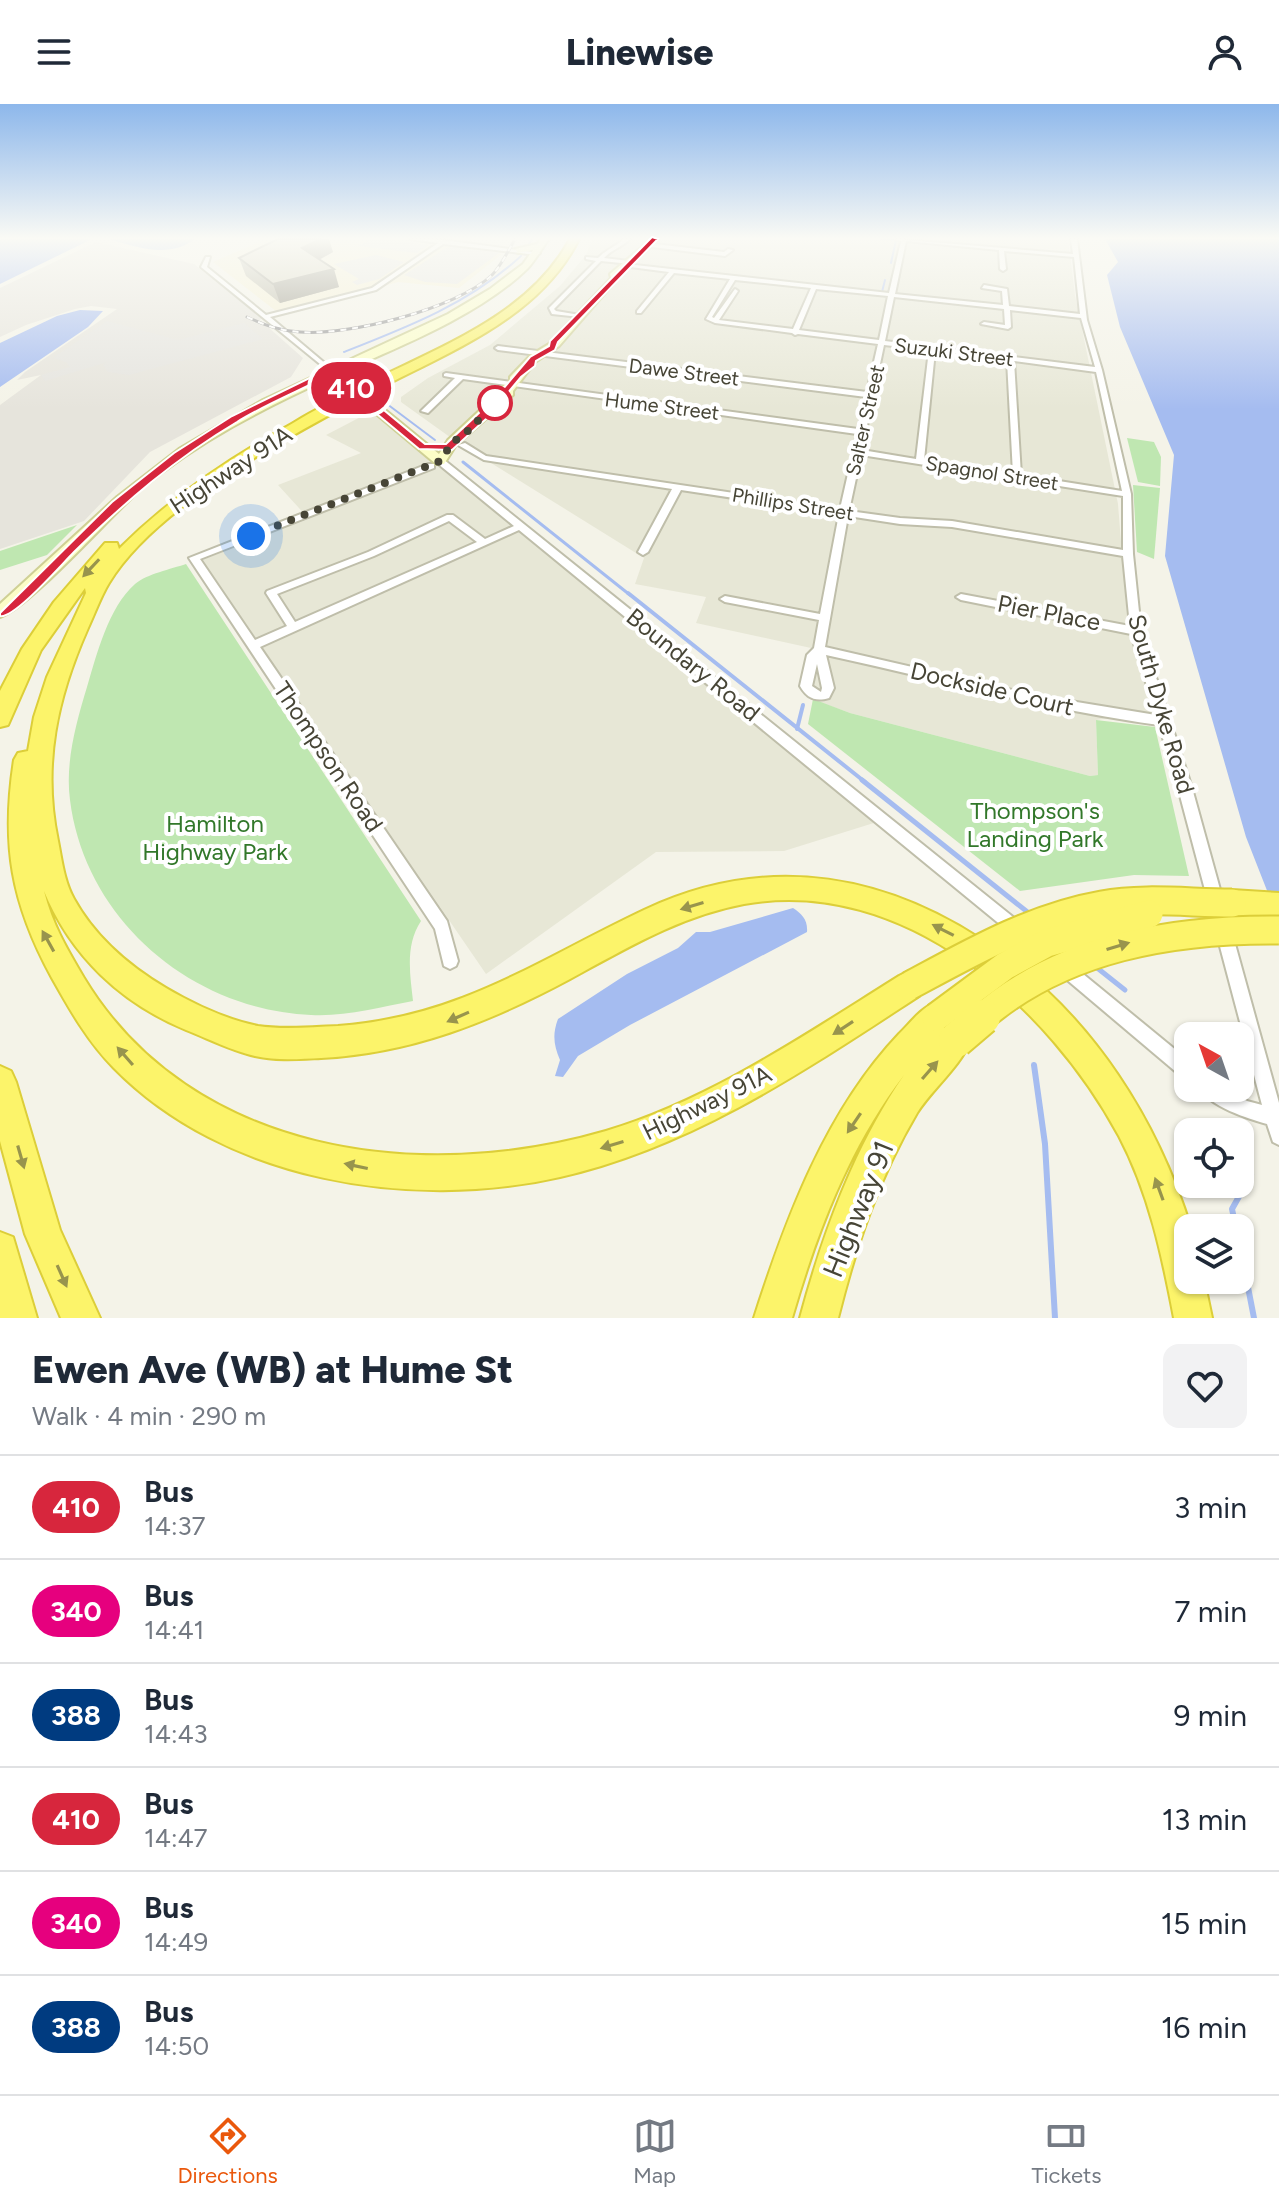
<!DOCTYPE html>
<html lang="en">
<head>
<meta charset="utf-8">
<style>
	body { margin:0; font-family:Figtree,sans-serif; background:#f2f2f3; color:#1f2937; height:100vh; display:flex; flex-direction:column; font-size:30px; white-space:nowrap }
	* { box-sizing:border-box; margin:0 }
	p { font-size:26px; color:#747a83 }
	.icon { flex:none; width:44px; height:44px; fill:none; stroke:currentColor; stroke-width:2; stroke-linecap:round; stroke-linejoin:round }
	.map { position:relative; height:1214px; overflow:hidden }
	.details { display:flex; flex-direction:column; background:#fff; flex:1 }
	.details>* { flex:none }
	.badge { padding:0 16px; border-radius:26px; font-size:28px; line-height:52px }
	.needle { width:52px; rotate:320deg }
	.tools { position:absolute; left:1174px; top:918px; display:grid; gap:16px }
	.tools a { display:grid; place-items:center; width:80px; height:80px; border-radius:16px; background:#fff; box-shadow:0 2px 6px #0004; font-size:40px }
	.you { position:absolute; width:40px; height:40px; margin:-20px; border:6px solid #fff; border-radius:50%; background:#1a73e8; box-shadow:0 0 0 12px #1a73e833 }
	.map>.badge { position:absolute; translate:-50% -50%; box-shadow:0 0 0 4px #fff }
	.round { display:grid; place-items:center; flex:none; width:84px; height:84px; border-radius:16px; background:#f2f2f3 }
	.summary { display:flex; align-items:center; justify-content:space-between; height:136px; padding:0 32px }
	h1 { font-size:38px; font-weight:800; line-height:60px }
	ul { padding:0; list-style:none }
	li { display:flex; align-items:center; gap:24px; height:104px; padding:0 32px; border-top:2px solid #e0e1e3 }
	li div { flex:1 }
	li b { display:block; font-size:30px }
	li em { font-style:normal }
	li .badge { min-width:88px; font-weight:700; text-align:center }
	header { display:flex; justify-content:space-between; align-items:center; height:104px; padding:0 32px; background:#fff; font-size:36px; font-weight:800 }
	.dock { display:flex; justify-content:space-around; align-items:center; height:112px; border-top:2px solid #e0e1e3; background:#fff; font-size:22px; color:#747a83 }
	.dock a { display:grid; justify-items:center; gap:4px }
	.dock .selected { color:#ea580c }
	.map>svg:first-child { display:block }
</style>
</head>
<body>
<header><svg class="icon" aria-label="menu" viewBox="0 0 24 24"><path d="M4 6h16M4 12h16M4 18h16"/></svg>Linewise<svg class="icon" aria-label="person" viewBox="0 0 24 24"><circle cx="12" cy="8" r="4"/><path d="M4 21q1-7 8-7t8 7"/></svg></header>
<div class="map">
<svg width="1279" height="1214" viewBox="0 0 1279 1214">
	<rect width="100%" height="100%" fill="#f4f3e8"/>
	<g fill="#e7e7d6">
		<polygon points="593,135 1068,135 1075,191 1118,400 1127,513 1154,607 1096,616 1098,671 1090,672 850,609 806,593 811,544 696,519 706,493 635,480 644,454 454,336 401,298 401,293 428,274 490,241 560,182 585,152"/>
		<polygon points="374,306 877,718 784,747 656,748 486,870 202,456 309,415 278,381 361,349 326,331"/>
	</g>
	<polygon fill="#f5f0d3" points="266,135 322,138 331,135 388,135 502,150 459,184 398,178 281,211 213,158"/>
	<polygon fill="#e6e4dc" points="96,138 194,160 262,215 253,218 268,223 303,254 291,273 150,348 84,417 0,445 0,301 41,271 17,276 25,268 117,205 91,202 75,205 26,221 0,233 0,184"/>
	<g fill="#bfe7b1">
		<polygon points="1127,334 1154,338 1161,353 1160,382 1138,378"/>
		<polygon points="1133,381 1160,384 1154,455 1137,448"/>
		<polygon points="77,421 47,451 0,466 0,447"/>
		<path d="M 186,460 L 421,817 C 405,841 410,870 413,897 C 380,903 344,913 311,911 C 192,906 85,816 70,696 C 65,659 76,619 87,583 C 97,550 108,504 135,480 C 147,470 171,465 186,460 Z"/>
		<polygon points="813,595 850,609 1090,672 1098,671 1096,616 1155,623 1189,772 1134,771 1020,787 808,620"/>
	</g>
	<g fill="#e5e4df">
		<polygon points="371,135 385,135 428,141 417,149 358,142"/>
		<polygon points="454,143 499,149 457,180 425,178 404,171 446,144"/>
		<polygon points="376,151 404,158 379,175 357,181 352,178 359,175 334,160"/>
		<polygon points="107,217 178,236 244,219 263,235 129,271 108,268 103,261 107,258 45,277 41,271 70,263 66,258 53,254"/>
	</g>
	<g fill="#a5bcf0">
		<polygon points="0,135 92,135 0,180"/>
		<path d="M 108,135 L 195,135 C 169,155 137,143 108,135 Z"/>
		<polygon points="1105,135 1279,135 1279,817 1246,733 1165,452 1174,351 1120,223 1107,171 1118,158"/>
		<polygon points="80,206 103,207 88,223 0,283 0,239 57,212"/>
		<path d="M 793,804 C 802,810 808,816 807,828 L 630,921 L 578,952 L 563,973 L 555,972 L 560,956 C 554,942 552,931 558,915 L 627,870 L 678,844 L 696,828 L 710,828 Z"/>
	</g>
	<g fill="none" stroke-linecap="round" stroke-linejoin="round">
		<g stroke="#a5bcf0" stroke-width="2">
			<polyline points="882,135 896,136 891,159"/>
			<polyline points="529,140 532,135"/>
			<polyline points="877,188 882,188 885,176"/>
			<path d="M 344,248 C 408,223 470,199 521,152"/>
			<polyline points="383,297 435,336"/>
		</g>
		<polyline stroke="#a5bcf0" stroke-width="3" points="463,358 630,491"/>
		<g stroke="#a5bcf0" stroke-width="4">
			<polyline points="628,489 865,678"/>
			<polyline points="797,625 803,601"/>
		</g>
		<g stroke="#a5bcf0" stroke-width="5">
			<polyline points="862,676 1030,810"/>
			<polyline points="1096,863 1125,886"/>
		</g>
		<g stroke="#a5bcf0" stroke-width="6">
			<polyline points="1034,961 1045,1040 1055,1214"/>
			<polyline points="1236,1124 1232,1105 1251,1071"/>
			<polyline points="1240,1142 1254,1214"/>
		</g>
		<g stroke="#bfbeaa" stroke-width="4">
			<g id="street">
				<polygon points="410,135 443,136 540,149 537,151 443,140 376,186 270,213 333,266 333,268 331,269 201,163 206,153 210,153 207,163 266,211 372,184 438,139"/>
				<path d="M 624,135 L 630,135 C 622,143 611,146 604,154 L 629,157 L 631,160 L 601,157 L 554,205 L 556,207 L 580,211 L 580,213 L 552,210 L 549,204 L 596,157 L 586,155 L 586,153 L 598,154 C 606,146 616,142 624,135 Z"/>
				<path d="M 895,135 L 1073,150 L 1071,135 L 1077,135 L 1087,216 L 1102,266 L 1131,390 L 1133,450 L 1141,527 L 1192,684 L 1279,999 L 1279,1041 L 1273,1038 L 1267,1020 C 1249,1015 1208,1002 1200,984 L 1225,984 L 1247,997 L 1262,1001 L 1178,684 L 1159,621 C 1046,606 937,575 826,551 L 834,584 L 829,594 C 815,598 807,594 800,582 L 807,551 L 814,544 L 819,516 L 725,498 L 720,495 L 725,492 L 820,510 L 839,410 L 681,386 L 648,448 L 643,451 L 638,448 L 672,385 L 484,356 L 458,341 L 465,339 L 486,352 L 840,405 L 857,330 L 463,275 L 428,309 L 421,307 L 455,274 L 444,272 L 444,270 L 446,269 L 858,325 L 866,293 L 498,246 L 495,244 L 498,242 L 867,288 L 878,240 L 798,230 L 795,231 L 792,229 L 715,219 L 706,215 L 730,175 L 674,169 L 641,209 L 637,209 L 637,207 L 669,168 L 623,162 L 626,160 L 889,189 L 901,137 ZM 906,137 L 999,146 L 1000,165 L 1003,167 L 1006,165 L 1004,147 L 1074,153 L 1080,210 L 1009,202 L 1007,185 L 984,181 L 982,184 L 1002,187 L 1003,201 L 895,190 ZM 735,176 L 811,184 L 793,225 L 719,216 L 738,187 L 735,185 L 714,214 L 712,213 ZM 816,185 L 888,192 L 879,236 L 799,226 ZM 894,193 L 1004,205 L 1005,221 L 984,218 L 981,220 L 1008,225 L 1011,223 L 1010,206 L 1081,214 L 1095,263 L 885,237 ZM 884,241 L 929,246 L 916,355 L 862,346 ZM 935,247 L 1007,256 L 1013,370 L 924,356 ZM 1014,257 L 1096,268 L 1122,387 L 1021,371 ZM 861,351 L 1123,392 L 1123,446 L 952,417 L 900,414 L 849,407 ZM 848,412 L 900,420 L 952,423 L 1123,452 L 1130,522 L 961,490 L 956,493 L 961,496 L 1131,530 L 1156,611 L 1034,591 L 825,543 ZM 817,560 L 822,584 L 821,588 L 812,582 Z"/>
				<polygon points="646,139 724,148 728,145 733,146 725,152 644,142"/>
				<path d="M 437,355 L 443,355 L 1023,821 L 1026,826 L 1023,831 L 1018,833 L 1013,831 L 519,426 L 260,543 L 447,817 L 458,857 L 456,862 L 450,865 L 444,862 L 435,825 L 189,454 L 428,360 L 434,360 L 434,364 L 200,455 L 255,536 L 287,522 L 266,489 L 267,487 L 368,448 L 447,411 L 453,411 L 485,435 L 514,422 L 437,359 ZM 449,417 L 477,438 L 295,518 L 277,490 L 374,452 Z"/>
				<polygon points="1039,835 1044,838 1188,956 1188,976 1182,973 1034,848 1031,843 1034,838"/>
			</g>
		</g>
		<g stroke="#cfd095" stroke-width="4">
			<path id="secondary" d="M 541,135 L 549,135 C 542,144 536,155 528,164 C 480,211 401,242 340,269 L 439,350 L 448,336 L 493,294 L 493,290 L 510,277 L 510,273 L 531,251 L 549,240 L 611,174 L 610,170 L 651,135 L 659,135 L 626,165 L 559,242 L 535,258 L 513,287 L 513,291 L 456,341 L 444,360 L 436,360 L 332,273 C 264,304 199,337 141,385 C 111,411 29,504 0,513 L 0,500 L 117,393 L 179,345 L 263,296 L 448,210 L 490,185 L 523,160 L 533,146 L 518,149 L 515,145 L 537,140 Z"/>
		</g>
		<g stroke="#dcce39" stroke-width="4">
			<g id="highway">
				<path d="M 570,135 L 579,135 C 541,211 458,244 386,281 L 376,281 L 376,275 C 447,240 531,208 570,135 Z"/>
				<path d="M 343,294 L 350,298 L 348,301 C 274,341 153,406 109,479 C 101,492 95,509 88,524 C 57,594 42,661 58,737 C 62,757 64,777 74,795 C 95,833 129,862 166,884 C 193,900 228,916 258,922 C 284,926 312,923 338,922 C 460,913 538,856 644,806 C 769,747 892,770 1001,849 C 1094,916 1157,1016 1191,1124 L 1188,1124 L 1188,1176 L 1204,1176 L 1212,1214 L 1174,1214 C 1162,1151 1149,1089 1119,1032 C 1049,902 903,771 744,800 C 680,812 627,844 570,875 C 490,918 412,949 321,954 C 300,955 276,957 255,952 C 232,947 209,935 186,926 C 121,899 71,852 44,787 C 52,820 67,845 84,874 C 191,1051 421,1081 606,1027 C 712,995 806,930 899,872 L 909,867 L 919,872 L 924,882 L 919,892 C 807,965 693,1043 560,1073 C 411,1107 225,1077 114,964 C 88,938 70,906 52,874 C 11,799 1,740 14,656 L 18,649 L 28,647 L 34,613 L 47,573 L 86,489 L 85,484 L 41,546 L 8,621 L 0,623 L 0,587 L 22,545 L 54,498 L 105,439 L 117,439 L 119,445 C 169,395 226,356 288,322 C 305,312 324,300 343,294 Z"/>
				<polygon points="1232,786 1279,789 1279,815 1232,812 1222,808 1218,799 1222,790"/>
				<path d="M 936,898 L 947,902 L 951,913 L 946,925 L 956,921 L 967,925 L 971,936 C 960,963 933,984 917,1009 C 879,1073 856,1142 838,1214 L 800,1214 C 823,1129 854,1044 904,971 C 849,1043 817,1128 792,1214 L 754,1214 C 786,1114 826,1007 899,930 C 911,918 921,904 936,898 Z"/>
				<polygon points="0,962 11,967 16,978 60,1126 100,1214 61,1214 25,1130 0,1037"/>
				<polygon points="0,1128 13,1133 37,1214 0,1214"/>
			</g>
		</g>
		<use href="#street" fill="#fff" fill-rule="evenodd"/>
		<use href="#secondary" fill="#fcfec7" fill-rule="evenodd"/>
		<use href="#highway" fill="#fcf46a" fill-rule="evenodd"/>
		<g stroke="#979797" stroke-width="3">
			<path id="rail" d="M 247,213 C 265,221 280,227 300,228 C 348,232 456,205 492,171 C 501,162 508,147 515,135"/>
		</g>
		<use href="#rail" stroke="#fff" stroke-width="2" stroke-dasharray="6" stroke-linecap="butt"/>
		<g stroke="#dcce39" stroke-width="15" stroke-linecap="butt">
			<polyline id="highway-bridge-far2" points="343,298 381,278"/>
		</g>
		<g stroke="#dcce39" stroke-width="31" stroke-linecap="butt">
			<g id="highway-bridge-far1">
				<path d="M 909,882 C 970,849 1033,813 1102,801 C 1144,793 1189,799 1232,799"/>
				<polyline points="936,913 1005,862 1047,839 1149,810"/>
				<path d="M 980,915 C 1063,843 1173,825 1279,826"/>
			</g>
		</g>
		<g stroke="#dcce39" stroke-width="38" stroke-linecap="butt">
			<polyline id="highway-bridge" points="956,936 983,913"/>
		</g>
		<use href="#highway-bridge-far2" stroke="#fcf46a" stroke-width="13"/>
		<use href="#highway-bridge-far1" stroke="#fcf46a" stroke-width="27"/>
		<use href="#highway-bridge" stroke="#fcf46a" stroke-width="34"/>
	</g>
	<polygon fill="#b7b5a3" points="333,148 319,156 339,183 280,199 246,172 239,154"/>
	<g fill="#959384">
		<polygon points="321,135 329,135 333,148 307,162 302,144"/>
		<polygon points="334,165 339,183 280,199 273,180"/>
	</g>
	<polygon fill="#d5d2bd" stroke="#959384" stroke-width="2" points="278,135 321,135 302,144 334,165 273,180 239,154"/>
	<defs><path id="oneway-solid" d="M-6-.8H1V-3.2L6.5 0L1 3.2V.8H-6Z" transform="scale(2)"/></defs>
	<g fill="#98944d">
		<use href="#oneway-solid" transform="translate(91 464) rotate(133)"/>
		<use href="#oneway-solid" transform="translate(692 802) rotate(163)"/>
		<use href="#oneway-solid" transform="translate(943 826) rotate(-153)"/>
		<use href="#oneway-solid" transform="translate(48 837) rotate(-119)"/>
		<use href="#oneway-solid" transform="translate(1118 842) rotate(-17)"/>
		<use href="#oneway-solid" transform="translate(458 913) rotate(156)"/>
		<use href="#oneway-solid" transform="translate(843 924) rotate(147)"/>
		<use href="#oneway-solid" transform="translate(125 952) rotate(-131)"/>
		<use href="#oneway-solid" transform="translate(930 966) rotate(-49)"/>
		<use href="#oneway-solid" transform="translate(854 1019) rotate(124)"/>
		<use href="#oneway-solid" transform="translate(612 1041) rotate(163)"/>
		<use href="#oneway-solid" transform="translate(21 1053) rotate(74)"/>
		<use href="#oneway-solid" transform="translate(356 1062) rotate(-168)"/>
		<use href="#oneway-solid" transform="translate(1159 1085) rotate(-110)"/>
		<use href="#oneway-solid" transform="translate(62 1172) rotate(66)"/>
	</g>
	<linearGradient id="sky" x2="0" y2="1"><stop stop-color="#8db7eb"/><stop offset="0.44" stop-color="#fafaf5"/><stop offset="1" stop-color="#fafaf5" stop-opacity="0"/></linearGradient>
	<rect width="1279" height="305" fill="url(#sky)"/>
	<path fill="#d7263d" stroke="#fff" stroke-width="2" d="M 652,133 L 658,135 L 558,238 L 555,246 L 536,257 L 535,262 L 521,273 L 486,315 L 452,346 L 419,345 L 330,271 C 299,287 266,300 237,318 C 176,354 124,399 74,448 C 60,462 14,515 0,512 L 0,509 L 112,398 L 174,349 L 232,312 L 328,265 L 334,265 L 425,340 L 446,340 L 495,294 L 494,290 L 503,285 L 530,253 L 549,242 L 550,237 Z"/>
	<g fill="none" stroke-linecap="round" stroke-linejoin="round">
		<polyline stroke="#474536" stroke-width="8" stroke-dasharray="0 14.4" points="251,432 440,357 452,339 469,326 500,294 495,299"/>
	</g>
	<circle fill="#fff" stroke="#d7263d" stroke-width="4" cx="495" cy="299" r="16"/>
	<g text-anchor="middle" stroke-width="8" stroke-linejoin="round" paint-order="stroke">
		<g font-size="20" fill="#474536" stroke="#fff">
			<text transform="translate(954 248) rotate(7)" y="7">Suzuki Street</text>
			<text transform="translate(684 268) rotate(7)" y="7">Dawe Street</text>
			<text transform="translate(662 302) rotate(7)" y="7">Hume Street</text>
			<text transform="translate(865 316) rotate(-77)" y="7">Salter Street</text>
			<text transform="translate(992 369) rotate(9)" y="7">Spagnol Street</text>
			<text transform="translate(793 400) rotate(9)" y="7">Phillips Street</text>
		</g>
		<g font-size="24" fill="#474536" stroke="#fff">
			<text transform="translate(231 366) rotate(-33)" y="8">Highway 91A</text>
			<text transform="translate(1049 509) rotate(11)" y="8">Pier Place</text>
			<text transform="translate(693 561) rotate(39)" y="8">Boundary Road</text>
			<text transform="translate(992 585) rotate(13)" y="8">Dockside Court</text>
			<text transform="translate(1161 600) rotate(74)" y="8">South Dyke Road</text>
			<text transform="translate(328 653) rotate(56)" y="8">Thompson Road</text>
			<text transform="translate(707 999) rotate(-26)" y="8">Highway 91A</text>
		</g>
		<g font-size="24" fill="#32782a" stroke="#fff">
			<text x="1035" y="715">Thompson's<tspan x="1035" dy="28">Landing Park</tspan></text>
			<text x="215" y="728">Hamilton<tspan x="215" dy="28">Highway Park</tspan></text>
		</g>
		<g font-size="28" fill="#474536" stroke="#fff">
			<text transform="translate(858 1105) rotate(-68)" y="10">Highway 91</text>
		</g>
	</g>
</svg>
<div class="tools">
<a><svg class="needle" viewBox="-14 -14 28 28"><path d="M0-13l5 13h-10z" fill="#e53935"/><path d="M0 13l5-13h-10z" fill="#747a83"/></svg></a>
<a><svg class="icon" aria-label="locate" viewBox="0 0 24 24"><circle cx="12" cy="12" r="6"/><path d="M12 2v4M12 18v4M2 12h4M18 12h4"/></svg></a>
<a><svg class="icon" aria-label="layers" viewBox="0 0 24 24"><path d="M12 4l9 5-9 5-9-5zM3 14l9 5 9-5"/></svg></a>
</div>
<div class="you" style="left:251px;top:432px"></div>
<b class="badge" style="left:351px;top:284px;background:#d7263d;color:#fff">410</b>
</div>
<section class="details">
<div class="summary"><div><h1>Ewen Ave (WB) at Hume St</h1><p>Walk · 4 min · 290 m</p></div><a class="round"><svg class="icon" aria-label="heart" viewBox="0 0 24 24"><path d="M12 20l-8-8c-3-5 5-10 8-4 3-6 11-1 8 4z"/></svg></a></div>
<ul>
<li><span class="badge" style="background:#d7263d;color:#fff">410</span><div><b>Bus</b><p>14:37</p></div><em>3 min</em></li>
<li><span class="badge" style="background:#e6007e;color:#fff">340</span><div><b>Bus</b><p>14:41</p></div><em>7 min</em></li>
<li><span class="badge" style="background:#003b80;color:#fff">388</span><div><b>Bus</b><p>14:43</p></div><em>9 min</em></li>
<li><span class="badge" style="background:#d7263d;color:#fff">410</span><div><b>Bus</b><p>14:47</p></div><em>13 min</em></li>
<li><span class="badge" style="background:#e6007e;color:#fff">340</span><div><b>Bus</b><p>14:49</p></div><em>15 min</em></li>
<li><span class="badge" style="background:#003b80;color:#fff">388</span><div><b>Bus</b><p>14:50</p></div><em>16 min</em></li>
</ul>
</section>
<nav class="dock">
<a class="selected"><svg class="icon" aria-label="directions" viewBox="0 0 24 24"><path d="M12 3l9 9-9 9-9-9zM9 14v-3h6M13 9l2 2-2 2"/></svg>Directions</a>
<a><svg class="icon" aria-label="map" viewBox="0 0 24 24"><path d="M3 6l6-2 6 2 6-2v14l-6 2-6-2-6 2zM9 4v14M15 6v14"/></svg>Map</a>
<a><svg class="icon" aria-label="tickets" viewBox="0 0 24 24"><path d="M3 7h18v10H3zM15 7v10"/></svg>Tickets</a>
</nav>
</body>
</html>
